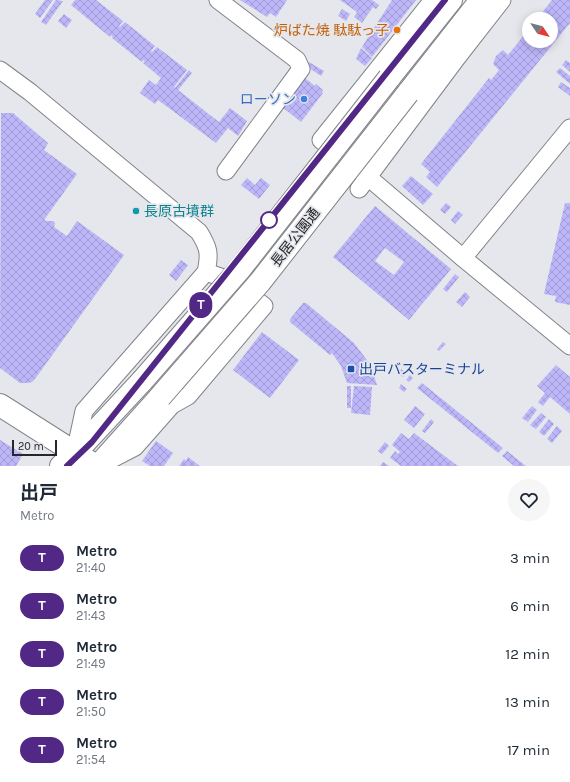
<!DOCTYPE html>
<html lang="en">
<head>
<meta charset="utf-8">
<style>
	body { margin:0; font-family:Karla,"Noto Sans JP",sans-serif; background:#f6f6f7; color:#1f2937; height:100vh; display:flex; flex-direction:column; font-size:15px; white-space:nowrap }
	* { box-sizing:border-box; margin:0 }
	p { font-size:13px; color:#747a83 }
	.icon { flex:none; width:22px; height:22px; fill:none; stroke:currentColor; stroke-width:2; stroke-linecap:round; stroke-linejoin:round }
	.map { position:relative; height:466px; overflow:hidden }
	.sheet { display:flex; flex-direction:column; background:#fff; flex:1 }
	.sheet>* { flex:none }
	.badge { padding:0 8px; border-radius:13px; font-size:14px; line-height:26px }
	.needle { width:26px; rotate:125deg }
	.buttons { position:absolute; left:522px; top:12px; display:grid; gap:8px }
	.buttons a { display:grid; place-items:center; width:36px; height:36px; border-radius:50%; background:#fff; box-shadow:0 2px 10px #0003; font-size:20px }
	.scale { position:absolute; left:12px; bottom:10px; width:45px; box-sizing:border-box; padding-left:4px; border:2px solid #262729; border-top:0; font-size:11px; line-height:14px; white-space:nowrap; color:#262729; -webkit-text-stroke:3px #e5e7ed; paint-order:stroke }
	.map>.badge { position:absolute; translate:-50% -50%; box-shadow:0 0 0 2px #fff }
	.round { display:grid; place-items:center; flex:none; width:42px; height:42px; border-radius:21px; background:#f6f6f7 }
	.headline { display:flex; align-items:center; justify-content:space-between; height:68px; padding:0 20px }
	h1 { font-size:19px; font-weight:700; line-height:30px }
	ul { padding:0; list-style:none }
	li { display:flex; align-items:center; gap:12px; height:48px; padding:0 20px }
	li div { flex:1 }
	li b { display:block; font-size:15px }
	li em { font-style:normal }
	li .badge { min-width:44px; font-weight:700; text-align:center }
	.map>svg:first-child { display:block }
</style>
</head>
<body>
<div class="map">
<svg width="570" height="466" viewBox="0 0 570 466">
	<defs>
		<pattern id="building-cross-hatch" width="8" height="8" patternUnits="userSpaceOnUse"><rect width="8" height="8" fill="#bdb6f8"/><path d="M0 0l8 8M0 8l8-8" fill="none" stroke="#a29cd5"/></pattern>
	</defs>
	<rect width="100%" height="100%" fill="#e5e7ed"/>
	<g fill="url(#building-cross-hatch)" fill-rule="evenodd">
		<polygon points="45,0 53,0 40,18 35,14"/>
		<polygon points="56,0 63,1 46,25 41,22"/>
		<polygon points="75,0 96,0 123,21 119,26 120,27 125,22 155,46 151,51 152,52 157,47 187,70 174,87 175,88 189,70 192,73 178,90 219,122 230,108 247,121 238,136 228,128 216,143 158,100 155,104 140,93 149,80 156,85 161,78 143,63 145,62 143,60 142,62 112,38 113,37 111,35 110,37 71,5"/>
		<polygon points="240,0 287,0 276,17 270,13 267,17"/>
		<polygon points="340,0 372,0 379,5 376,9 373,7 362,23 354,17 357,12"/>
		<polygon points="392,0 416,0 372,57 362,47"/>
		<polygon points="552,0 570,0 570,23 437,187 426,177 430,172 421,164 489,78 491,80 499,70 493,64 496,56 503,50 508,55 529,29 529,41 551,41 551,19 537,19"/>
		<polygon points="342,9 350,14 346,21 338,16"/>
		<polygon points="64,14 72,20 66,28 58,21"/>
		<polygon points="361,48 372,58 365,66 356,59"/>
		<polygon points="566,60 570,63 570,72 562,65"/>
		<polygon points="309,62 324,71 321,76 306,66"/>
		<polygon points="560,68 570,76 570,84 556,72"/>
		<polygon points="305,78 315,86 316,84 323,90 322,92 323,93 301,122 282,107"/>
		<polygon points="561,82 570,88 570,96 558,87"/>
		<polygon points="1,113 13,113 48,143 44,150 77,174 44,220 47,221 53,221 55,223 54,227 67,236 77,221 124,255 35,379 32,382 28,383 20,383 0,368"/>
		<polygon points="411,176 433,194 423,205 402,186"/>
		<polygon points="247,178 255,185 261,178 270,185 259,199 241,185"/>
		<polygon points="446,203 451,207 445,214 440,210"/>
		<polygon points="565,203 570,203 570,305 555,302 556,296 544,294"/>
		<path d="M 375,206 L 451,269 L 409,320 L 333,257 ZM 385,248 L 404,262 L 394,275 L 375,261 Z"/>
		<polygon points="458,211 463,215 455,224 451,220"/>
		<polygon points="181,260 188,265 176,281 169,275"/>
		<polygon points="455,274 459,277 447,292 443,289"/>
		<polygon points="465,292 470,297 462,307 456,302"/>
		<polygon points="303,303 306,303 354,343 370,364 377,385 347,383 341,366 332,353 330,355 290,322 290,319"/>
		<polygon points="262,332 299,360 270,398 233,370"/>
		<polygon points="443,342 446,344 439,351 437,349"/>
		<polygon points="556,365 570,377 570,414 550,397 543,406 538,402 545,393 537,386"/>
		<polygon points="401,369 406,373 403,377 398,373"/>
		<polygon points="410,375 413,378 409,382 406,380"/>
		<polygon points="422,383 503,448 498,453 417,388"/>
		<polygon points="401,384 407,389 404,392 399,388"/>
		<rect x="347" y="386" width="4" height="22"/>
		<polygon points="354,386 372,387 370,415 351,413"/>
		<polygon points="415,406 425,414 414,428 404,420"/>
		<polygon points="532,406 537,410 528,422 522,418"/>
		<polygon points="541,413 546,417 536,429 530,425"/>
		<polygon points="431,419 434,422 425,433 422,431"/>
		<polygon points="549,419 554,424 544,436 539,432"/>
		<polygon points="557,426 562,431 552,443 547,439"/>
		<polygon points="401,433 409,439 414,433 458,466 401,466 390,458 395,451 398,454 400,452 392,445"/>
		<polygon points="0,440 23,454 16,466 0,466"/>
		<polygon points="156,441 173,453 164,466 150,466 142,461"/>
		<polygon points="385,442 389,446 382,454 378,451"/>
		<polygon points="507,451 526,466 514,466 502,456"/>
		<polygon points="188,457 200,466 179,466 184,459 186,461"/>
		<polygon points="383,462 389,466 380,466"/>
	</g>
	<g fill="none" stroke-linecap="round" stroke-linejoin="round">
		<g stroke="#818388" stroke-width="19">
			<g id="minor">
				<polyline points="218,0 297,60 301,69 226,171"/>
				<polyline points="433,0 321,140 368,177 463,258 570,346"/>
				<path d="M 0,70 L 30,92 L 199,232 C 209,248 210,254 206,272 L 84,411 L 75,453"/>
				<polyline points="359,189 456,59 502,0"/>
				<polyline points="463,258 570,128"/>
				<polyline points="106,462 135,447 172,405 188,396 264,306 232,281 206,272"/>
			</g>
		</g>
		<g stroke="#818388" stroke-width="24">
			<g id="secondary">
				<polyline points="389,78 451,0"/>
				<polyline points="408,93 481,0"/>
				<polyline points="0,405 96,466"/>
				<polyline points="61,466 75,453 142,381"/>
				<polyline points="98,466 160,397"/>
			</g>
		</g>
		<use href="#minor" stroke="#fff" stroke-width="17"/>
		<use href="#secondary" stroke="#fff" stroke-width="22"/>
		<g stroke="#818388" stroke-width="24" stroke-linecap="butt">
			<g id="secondary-bridge">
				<polyline points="142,381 240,269 389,78"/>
				<polyline points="160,397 260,282 408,93"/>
			</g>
		</g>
		<use href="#secondary-bridge" stroke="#fff" stroke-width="22"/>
	</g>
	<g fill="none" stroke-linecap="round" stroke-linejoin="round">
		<g stroke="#fff" stroke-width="9">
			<polyline id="line" points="67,466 92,442 445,0"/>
		</g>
		<use href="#line" stroke="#522886" stroke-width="6"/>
	</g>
	<circle fill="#e8710a" stroke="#e5e7ed" stroke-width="1.5" cx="397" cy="30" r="4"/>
	<circle fill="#3f7fe0" stroke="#e5e7ed" stroke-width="1.5" cx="304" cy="99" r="4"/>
	<circle fill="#0f9aa8" stroke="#e5e7ed" stroke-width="1.5" cx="136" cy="211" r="4"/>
	<circle fill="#fff" stroke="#522886" stroke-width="2" cx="269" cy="220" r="8"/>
	<rect fill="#1a4fb4" stroke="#e5e7ed" stroke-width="1.5" x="347" y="365" width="8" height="8" rx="2"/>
	<g text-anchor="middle" stroke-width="3.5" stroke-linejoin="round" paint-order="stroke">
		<g font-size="14" fill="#c56008" stroke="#e5e7ed" text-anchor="end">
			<text x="389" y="35">炉ばた焼 駄駄っ子</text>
		</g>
		<g font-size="14" fill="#366cbe" stroke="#e5e7ed" text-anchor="end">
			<text x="296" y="104">ローソン</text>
		</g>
		<g font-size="14" fill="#0d838f" stroke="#e5e7ed" text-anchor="start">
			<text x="144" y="216">長原古墳群</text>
		</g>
		<g font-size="14" fill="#262729" stroke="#e5e7ed">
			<text transform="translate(295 237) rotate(-52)" y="5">長居公園通</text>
		</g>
		<g font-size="14" fill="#164399" stroke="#e5e7ed" text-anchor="start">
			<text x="359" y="374">出戸バスターミナル</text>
		</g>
	</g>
</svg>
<div class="buttons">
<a><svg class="needle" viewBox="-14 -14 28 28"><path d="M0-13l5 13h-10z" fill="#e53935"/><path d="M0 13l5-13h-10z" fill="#747a83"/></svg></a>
</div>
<div class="scale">20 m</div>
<b class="badge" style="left:201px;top:305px;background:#522886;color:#fff">T</b>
</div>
<section class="sheet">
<div class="headline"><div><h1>出戸</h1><p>Metro</p></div><a class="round"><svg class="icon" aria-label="heart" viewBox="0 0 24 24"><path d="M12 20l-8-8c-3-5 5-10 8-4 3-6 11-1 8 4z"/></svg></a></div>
<ul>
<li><span class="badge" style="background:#522886;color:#fff">T</span><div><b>Metro</b><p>21:40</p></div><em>3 min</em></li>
<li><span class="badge" style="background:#522886;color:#fff">T</span><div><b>Metro</b><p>21:43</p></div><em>6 min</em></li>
<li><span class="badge" style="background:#522886;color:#fff">T</span><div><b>Metro</b><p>21:49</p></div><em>12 min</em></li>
<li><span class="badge" style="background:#522886;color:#fff">T</span><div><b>Metro</b><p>21:50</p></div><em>13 min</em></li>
<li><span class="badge" style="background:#522886;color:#fff">T</span><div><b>Metro</b><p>21:54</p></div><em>17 min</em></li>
</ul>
</section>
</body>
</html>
